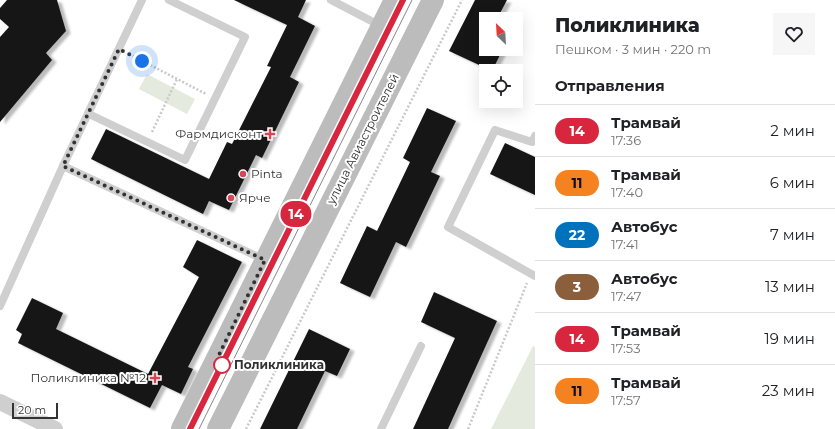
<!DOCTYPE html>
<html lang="ru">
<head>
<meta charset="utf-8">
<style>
	body { margin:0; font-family:Montserrat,sans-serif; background:#f6f6f6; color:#202124; height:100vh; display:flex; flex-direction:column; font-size:15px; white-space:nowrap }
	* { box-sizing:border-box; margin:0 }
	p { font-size:13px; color:#757577 }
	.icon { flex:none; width:22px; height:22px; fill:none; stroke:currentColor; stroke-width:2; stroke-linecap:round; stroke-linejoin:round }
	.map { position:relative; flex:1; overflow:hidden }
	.details { display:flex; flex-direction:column; background:#fff; width:300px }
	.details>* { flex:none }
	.badge { padding:0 8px; border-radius:13px; font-size:14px; line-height:26px }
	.needle { width:26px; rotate:335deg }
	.tools { position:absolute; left:479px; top:12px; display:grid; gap:8px }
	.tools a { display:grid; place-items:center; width:44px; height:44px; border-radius:0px; background:#fff; box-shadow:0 4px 16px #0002; font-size:20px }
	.scale { position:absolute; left:12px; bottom:10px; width:46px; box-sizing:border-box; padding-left:4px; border:2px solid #323232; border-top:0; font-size:11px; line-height:14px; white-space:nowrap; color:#323232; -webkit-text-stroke:3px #fff; paint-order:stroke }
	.you { position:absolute; width:20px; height:20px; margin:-10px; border:3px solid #fff; border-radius:50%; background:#1a73e8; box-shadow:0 0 0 6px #1a73e833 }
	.map>.badge { position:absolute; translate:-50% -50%; box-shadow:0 0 0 2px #fff }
	h2 { padding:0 20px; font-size:15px; line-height:36px }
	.round { display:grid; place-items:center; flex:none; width:42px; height:42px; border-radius:0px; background:#f6f6f6 }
	.summary { display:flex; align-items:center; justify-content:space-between; height:68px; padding:0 20px }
	h1 { font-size:19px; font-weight:800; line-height:30px }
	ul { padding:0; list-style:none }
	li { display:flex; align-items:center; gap:12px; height:52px; padding:0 20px; border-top:1px solid #e0e0e0 }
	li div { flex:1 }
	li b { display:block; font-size:15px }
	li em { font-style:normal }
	li .badge { min-width:44px; font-weight:700; text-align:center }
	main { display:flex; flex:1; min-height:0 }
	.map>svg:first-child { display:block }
</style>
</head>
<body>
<main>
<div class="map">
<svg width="535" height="429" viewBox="0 0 535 429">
	<defs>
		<filter id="shadow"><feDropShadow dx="4.5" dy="2.5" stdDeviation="1" flood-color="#0004"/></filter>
	</defs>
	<rect width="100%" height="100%" fill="#fff"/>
	<g fill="#e5eade">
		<polygon points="147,74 195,99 187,114 139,89"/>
		<polygon points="533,346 535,347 535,429 491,429"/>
	</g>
	<g fill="#191919" filter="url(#shadow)">
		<polygon points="7,0 57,0 66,31 46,53 52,60 0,122 0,37 9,27 0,19 0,8"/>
		<polygon points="234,0 306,0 298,17 315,26 290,77 299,82 262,158 256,155 229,210 209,201 203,214 91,159 106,129 209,179 227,142 232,144 271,67 267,66 287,25"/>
		<polygon points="475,0 507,0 497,19 486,19 486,49 503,49 492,71 449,51"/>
		<polygon points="427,108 456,121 431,172 440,176 406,247 396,242 370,297 340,283 367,226 377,231 410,162 403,158"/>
		<polygon points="505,143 535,157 535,195 490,174"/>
		<polygon points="197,240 242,262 188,367 193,369 181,394 162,385 150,408 18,343 22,334 16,330 32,298 63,313 56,329 148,374 199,277 183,267"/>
		<polygon points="434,292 497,321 448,429 413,429 455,338 421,322"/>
		<polygon points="309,329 350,349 337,376 325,371 297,429 260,429"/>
	</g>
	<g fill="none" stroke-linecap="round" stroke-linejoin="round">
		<g stroke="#c9c9c9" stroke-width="2.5" stroke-dasharray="2 2" stroke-linecap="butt">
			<polyline points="129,54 206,94"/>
			<polyline points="152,132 177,79"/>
			<polyline points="246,429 462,0"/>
			<polyline points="468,429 527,283"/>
		</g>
		<g stroke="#cfcfcf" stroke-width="8">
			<polyline points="331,0 381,26"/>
			<polyline points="89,114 185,160 245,37 169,0"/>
			<polyline points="535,136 532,142 495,130 448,227 535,276"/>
			<polyline points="63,166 265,260"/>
			<polyline points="0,306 63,166 142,0"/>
			<polyline points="381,429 421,346"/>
		</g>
		<polyline stroke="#cfcfcf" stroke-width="16" points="0,402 55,429"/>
		<g stroke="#bcbcbc" stroke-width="22">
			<polyline points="182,429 395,0"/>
			<polyline points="218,429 433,0"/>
		</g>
		<g stroke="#878787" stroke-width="1">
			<polyline points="190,429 403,0"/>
			<polyline points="199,429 412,0"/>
		</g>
	</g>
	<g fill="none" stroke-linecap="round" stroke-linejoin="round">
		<g stroke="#fff" stroke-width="9">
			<polyline id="line" points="190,429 403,0"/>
		</g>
		<use href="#line" stroke="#d7263d" stroke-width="6"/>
		<polyline stroke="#323232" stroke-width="4" stroke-dasharray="0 7.2" points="142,61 119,49 63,166 265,260 217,359 222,365"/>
	</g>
	<g fill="#d64656" stroke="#fff" stroke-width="1.5">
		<path d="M268 128h4v4h4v4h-4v4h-4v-4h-4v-4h4z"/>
		<circle cx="243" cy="174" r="4"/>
		<circle cx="231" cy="198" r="4"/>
		<path d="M153 372h4v4h4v4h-4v4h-4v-4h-4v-4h4z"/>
	</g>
	<circle fill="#fff" stroke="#d7263d" stroke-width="2" cx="222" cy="365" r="8"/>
	<g text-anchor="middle" stroke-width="4" stroke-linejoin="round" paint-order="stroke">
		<g font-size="12" fill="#323232" stroke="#fff" text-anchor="end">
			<text x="262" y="138">Фармдисконт</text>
			<text x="251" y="178" text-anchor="start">Pinta</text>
			<text x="239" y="202" text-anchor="start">Ярче</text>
			<text x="146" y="382">Поликлиника №12</text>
		</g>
		<g font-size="12" fill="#323232" stroke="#fff">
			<text transform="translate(363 139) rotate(-63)" y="4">улица Авиастроителей</text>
		</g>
		<g font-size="12" font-weight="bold" fill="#323232" stroke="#fff" text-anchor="start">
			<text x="234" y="369">Поликлиника</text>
		</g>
	</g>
</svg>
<div class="tools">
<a><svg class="needle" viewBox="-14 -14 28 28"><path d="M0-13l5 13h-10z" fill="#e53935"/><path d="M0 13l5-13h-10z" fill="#757577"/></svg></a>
<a><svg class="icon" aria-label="locate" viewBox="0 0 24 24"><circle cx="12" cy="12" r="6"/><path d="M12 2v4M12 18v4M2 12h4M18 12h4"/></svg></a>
</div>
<div class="scale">20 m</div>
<div class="you" style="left:142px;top:61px"></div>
<b class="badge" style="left:296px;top:214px;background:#d7263d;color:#fff">14</b>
</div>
<section class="details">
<div class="summary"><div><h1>Поликлиника</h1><p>Пешком · 3 мин · 220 m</p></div><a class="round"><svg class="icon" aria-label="heart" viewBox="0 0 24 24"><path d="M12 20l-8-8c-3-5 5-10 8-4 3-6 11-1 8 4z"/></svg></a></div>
<h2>Отправления</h2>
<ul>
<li><span class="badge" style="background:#d7263d;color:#fff">14</span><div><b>Трамвай</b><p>17:36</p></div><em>2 мин</em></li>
<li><span class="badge" style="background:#f58220;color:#111">11</span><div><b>Трамвай</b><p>17:40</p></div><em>6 мин</em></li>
<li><span class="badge" style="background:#0072bc;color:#fff">22</span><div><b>Автобус</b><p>17:41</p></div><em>7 мин</em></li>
<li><span class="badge" style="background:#8b5e3c;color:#fff">3</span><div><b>Автобус</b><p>17:47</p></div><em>13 мин</em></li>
<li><span class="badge" style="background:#d7263d;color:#fff">14</span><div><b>Трамвай</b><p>17:53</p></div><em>19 мин</em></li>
<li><span class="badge" style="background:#f58220;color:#111">11</span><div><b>Трамвай</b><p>17:57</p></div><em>23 мин</em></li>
</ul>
</section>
</main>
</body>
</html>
